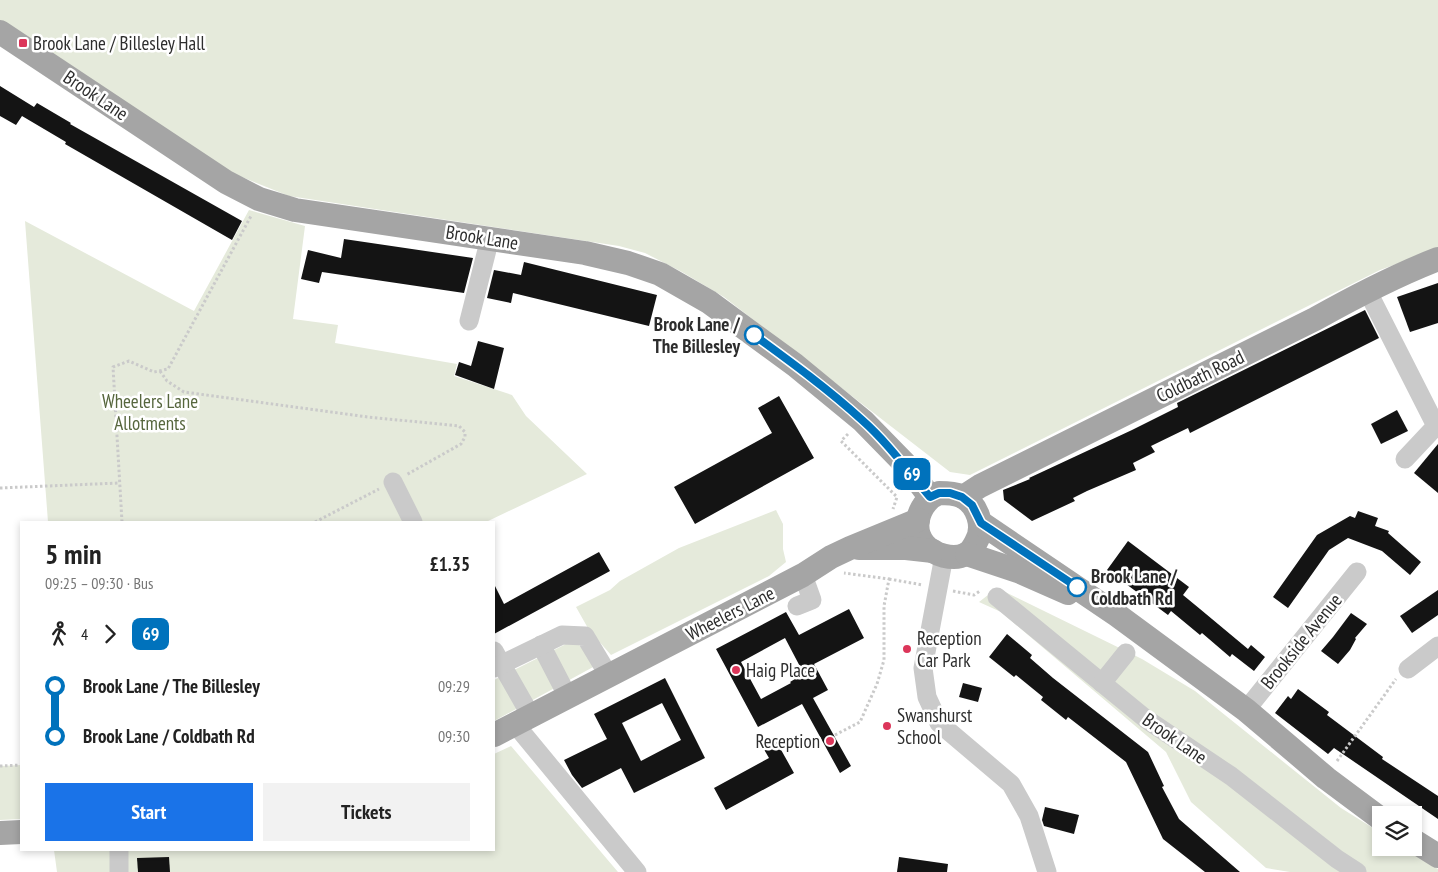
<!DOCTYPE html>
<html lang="en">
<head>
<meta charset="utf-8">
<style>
	body { margin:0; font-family:"PT Sans Narrow",sans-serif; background:#f2f2f2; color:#222; height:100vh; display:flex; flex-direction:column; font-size:19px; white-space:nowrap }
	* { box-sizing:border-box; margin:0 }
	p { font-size:16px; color:#767676 }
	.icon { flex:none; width:28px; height:28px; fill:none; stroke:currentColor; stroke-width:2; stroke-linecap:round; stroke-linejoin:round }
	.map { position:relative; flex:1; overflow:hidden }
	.sheet { position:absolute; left:20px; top:521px; width:475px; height:330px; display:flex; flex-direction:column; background:#fff; border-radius:0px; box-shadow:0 2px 8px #0003 }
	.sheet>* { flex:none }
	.badge { padding:0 10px; border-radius:8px; font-size:18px; line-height:32px }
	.buttons { position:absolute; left:1372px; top:806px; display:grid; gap:10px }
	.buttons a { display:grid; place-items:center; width:50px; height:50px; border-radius:0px; background:#fff; box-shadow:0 2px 8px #0003; font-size:25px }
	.map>.badge { position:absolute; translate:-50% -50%; box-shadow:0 0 0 2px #fff }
	.legs { display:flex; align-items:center; gap:8px; height:55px; padding:0 25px; font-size:16px }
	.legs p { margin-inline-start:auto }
	.headline { display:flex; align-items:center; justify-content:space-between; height:85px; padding:0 25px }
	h1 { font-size:28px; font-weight:600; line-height:38px }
	.cta { display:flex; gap:10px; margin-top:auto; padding:10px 25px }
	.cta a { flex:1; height:58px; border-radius:0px; background:#1a73e8; color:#fff; font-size:20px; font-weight:600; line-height:58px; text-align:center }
	.cta a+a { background:#f2f2f2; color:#222 }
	ul { padding:0 25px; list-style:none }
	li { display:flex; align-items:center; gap:18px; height:50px; font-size:19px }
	li i { display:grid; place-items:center; width:8px; height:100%; margin:0 6px; background:currentColor }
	li i::after { content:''; width:12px; height:12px; margin:-6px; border:4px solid; border-radius:50%; background:#fff }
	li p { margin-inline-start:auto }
	li:first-child i { background:linear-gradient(#0000 50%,currentColor 0) }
	li:last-child i { background:linear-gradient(currentColor 50%,#0000 0) }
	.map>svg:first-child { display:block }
</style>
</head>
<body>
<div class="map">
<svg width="1438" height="872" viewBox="0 0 1438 872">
	<rect width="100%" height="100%" fill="#fff"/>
	<g fill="#e5eadb">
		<polygon points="0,0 1438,0 1438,249 1380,270 970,475 950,472 724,297 682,272 645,253 619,246 289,196 232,173 184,142 69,64 0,21"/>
		<polygon points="249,210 305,226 293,319 338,325 335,343 457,364 454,376 512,395 526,416 587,474 486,522 48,522 25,221 194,311"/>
		<polygon points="776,510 783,524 783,549 786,562 769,576 611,655 589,630 576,607 610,590 620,581 679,548"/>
		<polygon points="997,588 1142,659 1195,691 1341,808 1381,833 1381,848 1403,848 1438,869 1438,872 1290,872 1266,868 1191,802 1166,752 1001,612 979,602"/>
		<polygon points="568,643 579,645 594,658 595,666 494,721 494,680"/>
		<polygon points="511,746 618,872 57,872 54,850 494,850 494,754"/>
		<polygon points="21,765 21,819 0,820 0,766"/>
	</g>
	<g fill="#141414" fill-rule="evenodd">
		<polygon points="0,86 34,107 37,103 71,123 70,124 242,221 232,240 65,144 66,142 22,116 16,125 0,116"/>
		<polygon points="344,239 473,258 464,293 322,272 319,283 301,279 308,250 341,258"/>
		<polygon points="524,262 657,295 649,326 513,293 511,303 487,298 494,270 521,275"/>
		<polygon points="1438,283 1438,323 1410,332 1397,297"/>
		<polygon points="1365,310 1379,338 1190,433 1188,428 1151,446 1155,452 1133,463 1136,470 1087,491 1073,498 1075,501 1032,521 1004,500 1003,490 1030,479 1029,478 1132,430 1178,407 1177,403"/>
		<polygon points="478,341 504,348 494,389 455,375 459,362 471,366"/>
		<polygon points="779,396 814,458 695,524 674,487 772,433 758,408"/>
		<polygon points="1397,410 1408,431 1381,444 1371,424"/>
		<polygon points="1438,444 1438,493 1414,473"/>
		<polygon points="1358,511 1378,518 1375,526 1389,531 1388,533 1421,562 1410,575 1382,551 1348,538 1329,550 1288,608 1273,597 1317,535 1350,516 1355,518"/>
		<polygon points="1128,541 1189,587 1183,595 1200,609 1248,649 1251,645 1265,657 1254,671 1232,654 1230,657 1202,633 1200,635 1171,611 1168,615 1107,570"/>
		<polygon points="599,552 610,571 494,634 494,584 504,604"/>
		<polygon points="1438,590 1438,615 1412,633 1400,616"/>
		<path d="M 849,609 L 864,638 L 814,664 L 828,690 L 813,698 L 851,766 L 840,773 L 802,704 L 758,727 L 716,649 L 786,612 L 799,635 ZM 785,638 L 805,676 L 801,678 L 800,676 L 790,682 L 791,683 L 761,699 L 741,662 Z"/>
		<polygon points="1351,613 1367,624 1355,638 1356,639 1350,650 1338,664 1321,651 1333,637"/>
		<polygon points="1007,634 1032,655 1030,658 1053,678 1148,752 1164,786 1162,787 1179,819 1240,872 1205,872 1163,839 1126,762 1068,717 1066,720 1041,700 1043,697 1016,675 1014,677 989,657"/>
		<path d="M 665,678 L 705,758 L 634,793 L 621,768 L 582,788 L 572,775 L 564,760 L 607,739 L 594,714 ZM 662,703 L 681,740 L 641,761 L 622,723 Z"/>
		<polygon points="963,683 982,688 978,702 959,697"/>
		<polygon points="1298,689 1329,712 1327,715 1383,757 1382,759 1438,796 1438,819 1334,748 1328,754 1275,713 1288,696 1291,699"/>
		<polygon points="775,739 794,773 726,810 714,788 769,758 762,746"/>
		<polygon points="1045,807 1079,815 1074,834 1044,826 1042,820"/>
		<polygon points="169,857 170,872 138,872 137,858"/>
		<polygon points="899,857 948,864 947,872 897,872"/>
	</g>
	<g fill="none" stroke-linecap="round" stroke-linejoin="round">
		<g stroke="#cacaca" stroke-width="3" stroke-dasharray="2.5 2.5" stroke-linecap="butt">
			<polyline points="160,371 167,381 184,392 368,417 459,426 465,432 465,437 461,444 406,475"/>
			<polyline points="848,434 841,441 897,497 893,509"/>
			<polyline points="0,488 119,483"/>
			<polyline points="122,522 113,367 129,361 154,372 168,369 251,216"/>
			<polyline points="315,522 379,489"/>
			<polyline points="889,579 923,585"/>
			<polyline points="953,591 974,595 980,591"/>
			<polyline points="835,735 860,722 877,684 884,660 884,606 889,579 844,573"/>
			<polyline points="1337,761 1396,679"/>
			<polyline points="0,766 21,765"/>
		</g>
		<g stroke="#cacaca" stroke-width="19">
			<polyline points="1367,290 1436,426 1405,459"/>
			<polyline points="469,321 490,238"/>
			<polyline points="393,482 413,522"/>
			<polyline points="944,556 923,668 927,697 939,723 1011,784 1029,816 1047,872"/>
			<polyline points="997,597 1146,719 1231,776 1337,859 1357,872"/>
			<polyline points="797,606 812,600 803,575"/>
			<polyline points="541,645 568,697"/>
			<polyline points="494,651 531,716"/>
			<polyline points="494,668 562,635 585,636 609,676"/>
			<polyline points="1408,669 1438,646"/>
			<polyline points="1102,683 1126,653"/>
			<polyline points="1246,710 1357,572"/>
			<polyline points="515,724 637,872"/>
			<polyline points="119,872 119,850"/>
		</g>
		<g stroke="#a5a5a5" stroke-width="24">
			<polyline points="0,32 226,182 259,199 295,210 585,253 628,263 660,274 709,302 795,365 863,421 906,465 930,497"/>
			<path d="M 939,493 C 947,493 954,493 961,496 C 978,504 985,527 976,542 C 974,546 970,552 966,554 C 954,561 933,555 924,544 C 910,527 920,501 939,493 Z"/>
			<path d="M 963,497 L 980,486 L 1315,319 C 1356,296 1394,276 1438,259"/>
			<polyline points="981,523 1117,615 1246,710 1326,778 1381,819"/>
			<polyline points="859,548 906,548 933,551"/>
			<polyline points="967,554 1018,571 1068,593"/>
			<polyline points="494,735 803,575 831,557 850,548 918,520"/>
			<polyline points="0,833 21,832"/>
			<polyline points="1414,841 1438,856"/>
		</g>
	</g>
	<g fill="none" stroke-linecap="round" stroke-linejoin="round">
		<g stroke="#fff" stroke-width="11">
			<path id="line-1" d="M 754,335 C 791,362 828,389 862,420 C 888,443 908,471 930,497 L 939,493 L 950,493 L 962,497 L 972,505 L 981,523 L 1077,587"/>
		</g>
		<use href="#line-1" stroke="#0072bc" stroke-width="8"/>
	</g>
	<g fill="#dc365a" stroke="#fff" stroke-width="2">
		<rect x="18" y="38" width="10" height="10" rx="2.5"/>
		<circle cx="907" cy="649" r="5"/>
		<circle cx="736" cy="670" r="5"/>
		<circle cx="887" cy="726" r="5"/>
		<circle cx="830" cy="741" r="5"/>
	</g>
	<g fill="#fff" stroke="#0072bc" stroke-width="2.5">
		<circle cx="754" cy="335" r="9"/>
		<circle cx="1077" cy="587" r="9"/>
	</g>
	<g text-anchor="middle" stroke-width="5" stroke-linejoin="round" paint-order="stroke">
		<g font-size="19" fill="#2d2d2d" stroke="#fff" text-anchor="start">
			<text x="33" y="50">Brook Lane / Billesley Hall</text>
			<text x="917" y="645">Reception<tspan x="917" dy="22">Car Park</tspan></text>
			<text x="746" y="677">Haig Place</text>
			<text x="897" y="722">Swanshurst<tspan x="897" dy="22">School</tspan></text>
			<text x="820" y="748" text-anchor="end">Reception</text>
		</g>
		<g font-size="19" fill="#2d2d2d" stroke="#fff">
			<text transform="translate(96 95) rotate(34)" y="7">Brook Lane</text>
			<text transform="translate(482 237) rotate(9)" y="7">Brook Lane</text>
			<text transform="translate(1200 376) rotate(-26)" y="7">Coldbath Road</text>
			<text transform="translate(730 613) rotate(-27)" y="7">Wheelers Lane</text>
			<text transform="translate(1301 641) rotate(-51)" y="7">Brookside Avenue</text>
			<text transform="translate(1175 738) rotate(35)" y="7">Brook Lane</text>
		</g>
		<g font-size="19" font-weight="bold" fill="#2d2d2d" stroke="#fff" text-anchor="end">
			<text x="740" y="331">Brook Lane /<tspan x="740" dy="22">The Billesley</tspan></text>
			<text x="1091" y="583" text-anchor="start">Brook Lane /<tspan x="1091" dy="22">Coldbath Rd</tspan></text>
		</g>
		<g font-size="19" fill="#56663d" stroke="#fff">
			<text x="150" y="408">Wheelers Lane<tspan x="150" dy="22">Allotments</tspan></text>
		</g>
	</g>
</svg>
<div class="buttons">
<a><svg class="icon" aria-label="layers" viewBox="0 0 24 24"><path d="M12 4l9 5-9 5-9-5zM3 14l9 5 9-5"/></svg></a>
</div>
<b class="badge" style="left:912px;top:474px;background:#0072bc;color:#fff">69</b>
<section class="sheet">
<div class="headline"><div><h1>5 min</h1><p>09:25 – 09:30 · Bus</p></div><b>£1.35</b></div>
<div class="legs"><svg class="icon" aria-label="walk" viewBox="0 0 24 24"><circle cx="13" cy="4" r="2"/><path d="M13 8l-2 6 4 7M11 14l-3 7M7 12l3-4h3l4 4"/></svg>4<svg class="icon" aria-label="forward" viewBox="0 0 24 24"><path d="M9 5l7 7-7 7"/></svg><b class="badge" style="background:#0072bc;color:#fff">69</b></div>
<ul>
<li><i style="color:#0072bc"></i><b>Brook Lane / The Billesley</b><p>09:29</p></li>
<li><i style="color:#0072bc"></i><b>Brook Lane / Coldbath Rd</b><p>09:30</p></li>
</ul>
<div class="cta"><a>Start</a><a>Tickets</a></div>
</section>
</div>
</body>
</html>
